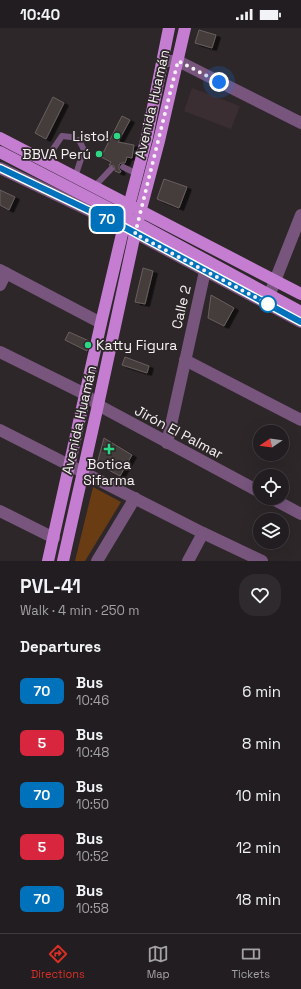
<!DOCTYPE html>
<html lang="en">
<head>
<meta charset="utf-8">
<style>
	body { margin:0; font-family:"Space Grotesk",sans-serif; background:#2e2a2d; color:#f1f3f6; height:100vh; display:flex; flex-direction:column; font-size:15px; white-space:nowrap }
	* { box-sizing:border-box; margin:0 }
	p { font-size:13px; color:#a2a2a5 }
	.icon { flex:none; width:22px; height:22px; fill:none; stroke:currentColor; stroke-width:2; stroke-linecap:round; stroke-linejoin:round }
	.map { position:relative; height:533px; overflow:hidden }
	.panel { display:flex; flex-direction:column; background:#221d20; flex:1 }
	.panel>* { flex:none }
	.badge { padding:0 8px; border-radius:6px; font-size:14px; line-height:26px }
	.needle { width:26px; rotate:257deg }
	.buttons { position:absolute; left:253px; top:397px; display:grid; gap:8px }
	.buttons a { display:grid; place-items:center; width:36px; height:36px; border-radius:50%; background:#221d20; box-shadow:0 4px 16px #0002,0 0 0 1px #3f3b3e; font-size:20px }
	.you { position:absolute; width:20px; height:20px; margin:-10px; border:3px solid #fff; border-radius:50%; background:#1a73e8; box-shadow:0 0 0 6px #1a73e833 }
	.map>.badge { position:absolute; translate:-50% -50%; box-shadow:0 0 0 2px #fff }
	h2 { padding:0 20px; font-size:15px; line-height:36px }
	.round { display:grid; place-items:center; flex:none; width:42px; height:42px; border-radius:16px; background:#2e2a2d }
	.headline { display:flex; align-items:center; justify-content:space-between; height:68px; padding:0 20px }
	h1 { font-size:19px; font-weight:700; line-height:30px }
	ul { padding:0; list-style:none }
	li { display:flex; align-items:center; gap:12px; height:52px; padding:0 20px }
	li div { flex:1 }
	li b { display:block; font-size:15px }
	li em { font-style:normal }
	li .badge { min-width:44px; font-weight:700; text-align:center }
	.status { display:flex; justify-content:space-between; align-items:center; height:28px; padding:0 20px; background:#221d20; direction:ltr }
	.status svg { height:11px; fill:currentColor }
	.dock { display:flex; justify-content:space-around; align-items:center; height:56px; border-top:1px solid #3f3b3e; background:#221d20; font-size:11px; color:#a2a2a5 }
	.dock a { display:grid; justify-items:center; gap:2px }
	.dock .selected { color:#d93025 }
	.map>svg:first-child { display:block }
</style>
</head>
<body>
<div class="status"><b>10:40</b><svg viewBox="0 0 49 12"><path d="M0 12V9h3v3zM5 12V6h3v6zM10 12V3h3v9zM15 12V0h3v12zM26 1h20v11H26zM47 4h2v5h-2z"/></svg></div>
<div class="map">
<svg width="301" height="533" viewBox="0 0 301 533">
	<defs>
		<filter id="shadow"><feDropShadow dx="4.5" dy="2.5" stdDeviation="0" flood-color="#0009"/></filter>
	</defs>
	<rect width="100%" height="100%" fill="#2e272a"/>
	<polygon fill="#3b2e33" points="192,60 240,78 231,101 184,83"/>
	<polygon fill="#693c14" points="93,459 121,474 85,533 75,533"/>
	<g fill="#443c3b" stroke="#685f5e" filter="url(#shadow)">
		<polygon points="199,2 216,7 212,20 195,15"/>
		<polygon points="53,69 64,75 46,111 35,105"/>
		<polygon points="122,88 130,92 118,114 134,117 132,130 127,129 125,135 121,135 119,137 119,141 121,143 120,145 115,143 114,138 109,137 111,134 101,129"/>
		<polygon points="164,151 187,159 179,180 157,171"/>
		<polygon points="0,162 15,169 9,182 0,177"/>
		<polygon points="143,240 153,243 145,276 135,274"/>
		<polygon points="211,267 234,280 224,298 208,290"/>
		<polygon points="69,304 89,313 87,323 65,312"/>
		<polygon points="125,329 149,338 147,345 122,337"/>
		<polygon points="104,410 132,427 120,448 97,436"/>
	</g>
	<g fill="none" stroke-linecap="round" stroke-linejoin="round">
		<g stroke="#77557d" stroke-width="6">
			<polyline points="45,133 62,108 71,109"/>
			<polyline points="123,139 137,146"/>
			<polyline points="75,149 84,122 79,112"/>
			<polyline points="94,159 111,141"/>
		</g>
		<g stroke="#77557d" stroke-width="12">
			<polyline points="163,33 178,33 301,95"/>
			<polyline points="0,140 124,199 301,294"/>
			<polyline points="0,242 101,295"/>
			<polyline points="0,257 6,245"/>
			<polyline points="269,268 301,187"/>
			<polyline points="0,324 85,366 98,377 260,464"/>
			<polyline points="185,332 301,392"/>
			<polyline points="0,402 203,505 262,533"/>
			<polyline points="167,415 205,243"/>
			<polyline points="271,470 301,486"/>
			<polyline points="0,483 54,510"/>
			<polyline points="97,533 135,470"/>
			<polyline points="188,533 203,505"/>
		</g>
		<g stroke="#c47dd1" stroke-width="12">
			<polyline points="0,110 301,266"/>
			<polyline points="0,124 126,189 301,284"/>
			<polyline points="48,533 101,295 126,189 147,109 169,0"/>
			<polyline points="63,533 98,377 137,196 159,113 185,0"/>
		</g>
	</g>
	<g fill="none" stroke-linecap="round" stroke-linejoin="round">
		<g stroke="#fff" stroke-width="9">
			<polyline id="line" points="0,140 124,199 301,294"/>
		</g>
		<use href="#line" stroke="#0072bc" stroke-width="6"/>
		<polyline stroke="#f6f1f3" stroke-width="4" stroke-dasharray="0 7.2" points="219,54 178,33 135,206 274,279 268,276"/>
	</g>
	<g fill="#2dd884" stroke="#2e272a" stroke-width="1.5">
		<circle cx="117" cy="108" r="4"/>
		<circle cx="99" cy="126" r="4"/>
		<circle cx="88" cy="317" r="4"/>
		<path d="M107 415h4v4h4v4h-4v4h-4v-4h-4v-4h4z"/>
	</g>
	<circle fill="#fff" stroke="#0072bc" stroke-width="2" cx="268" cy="276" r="8"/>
	<g text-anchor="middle" stroke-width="3.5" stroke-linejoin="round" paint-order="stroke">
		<g font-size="14" fill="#f6f1f3" stroke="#2e272a">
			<text transform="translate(152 76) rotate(-77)" y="5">Avenida Huamán</text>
			<text transform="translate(181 279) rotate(-77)" y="5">Calle 2</text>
			<text transform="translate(79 392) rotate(-77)" y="5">Avenida Huamán</text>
			<text transform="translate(179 404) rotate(28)" y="5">Jirón El Palmar</text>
		</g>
		<g font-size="14" fill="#f6f1f3" stroke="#2e272a" text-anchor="end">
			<text x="109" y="113">Listo!</text>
			<text x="91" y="131">BBVA Perú</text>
			<text x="96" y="322" text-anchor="start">Katty Figura</text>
			<text x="109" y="441" text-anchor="middle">Botica<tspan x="109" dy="16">Sifarma</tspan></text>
		</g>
	</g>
</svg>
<div class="buttons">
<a><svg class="needle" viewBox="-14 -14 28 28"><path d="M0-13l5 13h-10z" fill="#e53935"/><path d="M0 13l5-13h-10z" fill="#a2a2a5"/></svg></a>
<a><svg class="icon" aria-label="locate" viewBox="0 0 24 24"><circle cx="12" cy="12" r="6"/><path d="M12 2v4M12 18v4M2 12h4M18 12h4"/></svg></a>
<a><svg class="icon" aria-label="layers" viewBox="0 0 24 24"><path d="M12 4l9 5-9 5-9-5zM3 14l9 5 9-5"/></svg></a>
</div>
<div class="you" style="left:219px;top:54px"></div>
<b class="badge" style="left:107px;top:191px;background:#0072bc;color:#fff">70</b>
</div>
<section class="panel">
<div class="headline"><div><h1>PVL-41</h1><p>Walk · 4 min · 250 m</p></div><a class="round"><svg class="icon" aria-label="heart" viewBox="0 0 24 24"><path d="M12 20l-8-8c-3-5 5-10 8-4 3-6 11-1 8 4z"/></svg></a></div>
<h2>Departures</h2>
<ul>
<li><span class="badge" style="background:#0072bc;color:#fff">70</span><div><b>Bus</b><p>10:46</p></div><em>6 min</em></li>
<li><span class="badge" style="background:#d7263d;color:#fff">5</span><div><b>Bus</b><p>10:48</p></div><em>8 min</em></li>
<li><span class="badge" style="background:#0072bc;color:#fff">70</span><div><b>Bus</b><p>10:50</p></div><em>10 min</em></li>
<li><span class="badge" style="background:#d7263d;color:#fff">5</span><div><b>Bus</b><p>10:52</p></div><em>12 min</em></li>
<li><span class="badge" style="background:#0072bc;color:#fff">70</span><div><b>Bus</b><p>10:58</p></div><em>18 min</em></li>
</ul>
</section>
<nav class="dock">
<a class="selected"><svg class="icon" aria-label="directions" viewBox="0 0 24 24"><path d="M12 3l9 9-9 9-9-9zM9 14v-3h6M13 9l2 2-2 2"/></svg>Directions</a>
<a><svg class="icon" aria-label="map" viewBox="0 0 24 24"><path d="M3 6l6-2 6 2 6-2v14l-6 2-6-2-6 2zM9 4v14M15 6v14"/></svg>Map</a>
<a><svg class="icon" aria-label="tickets" viewBox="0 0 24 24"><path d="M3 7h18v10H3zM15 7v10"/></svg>Tickets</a>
</nav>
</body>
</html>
